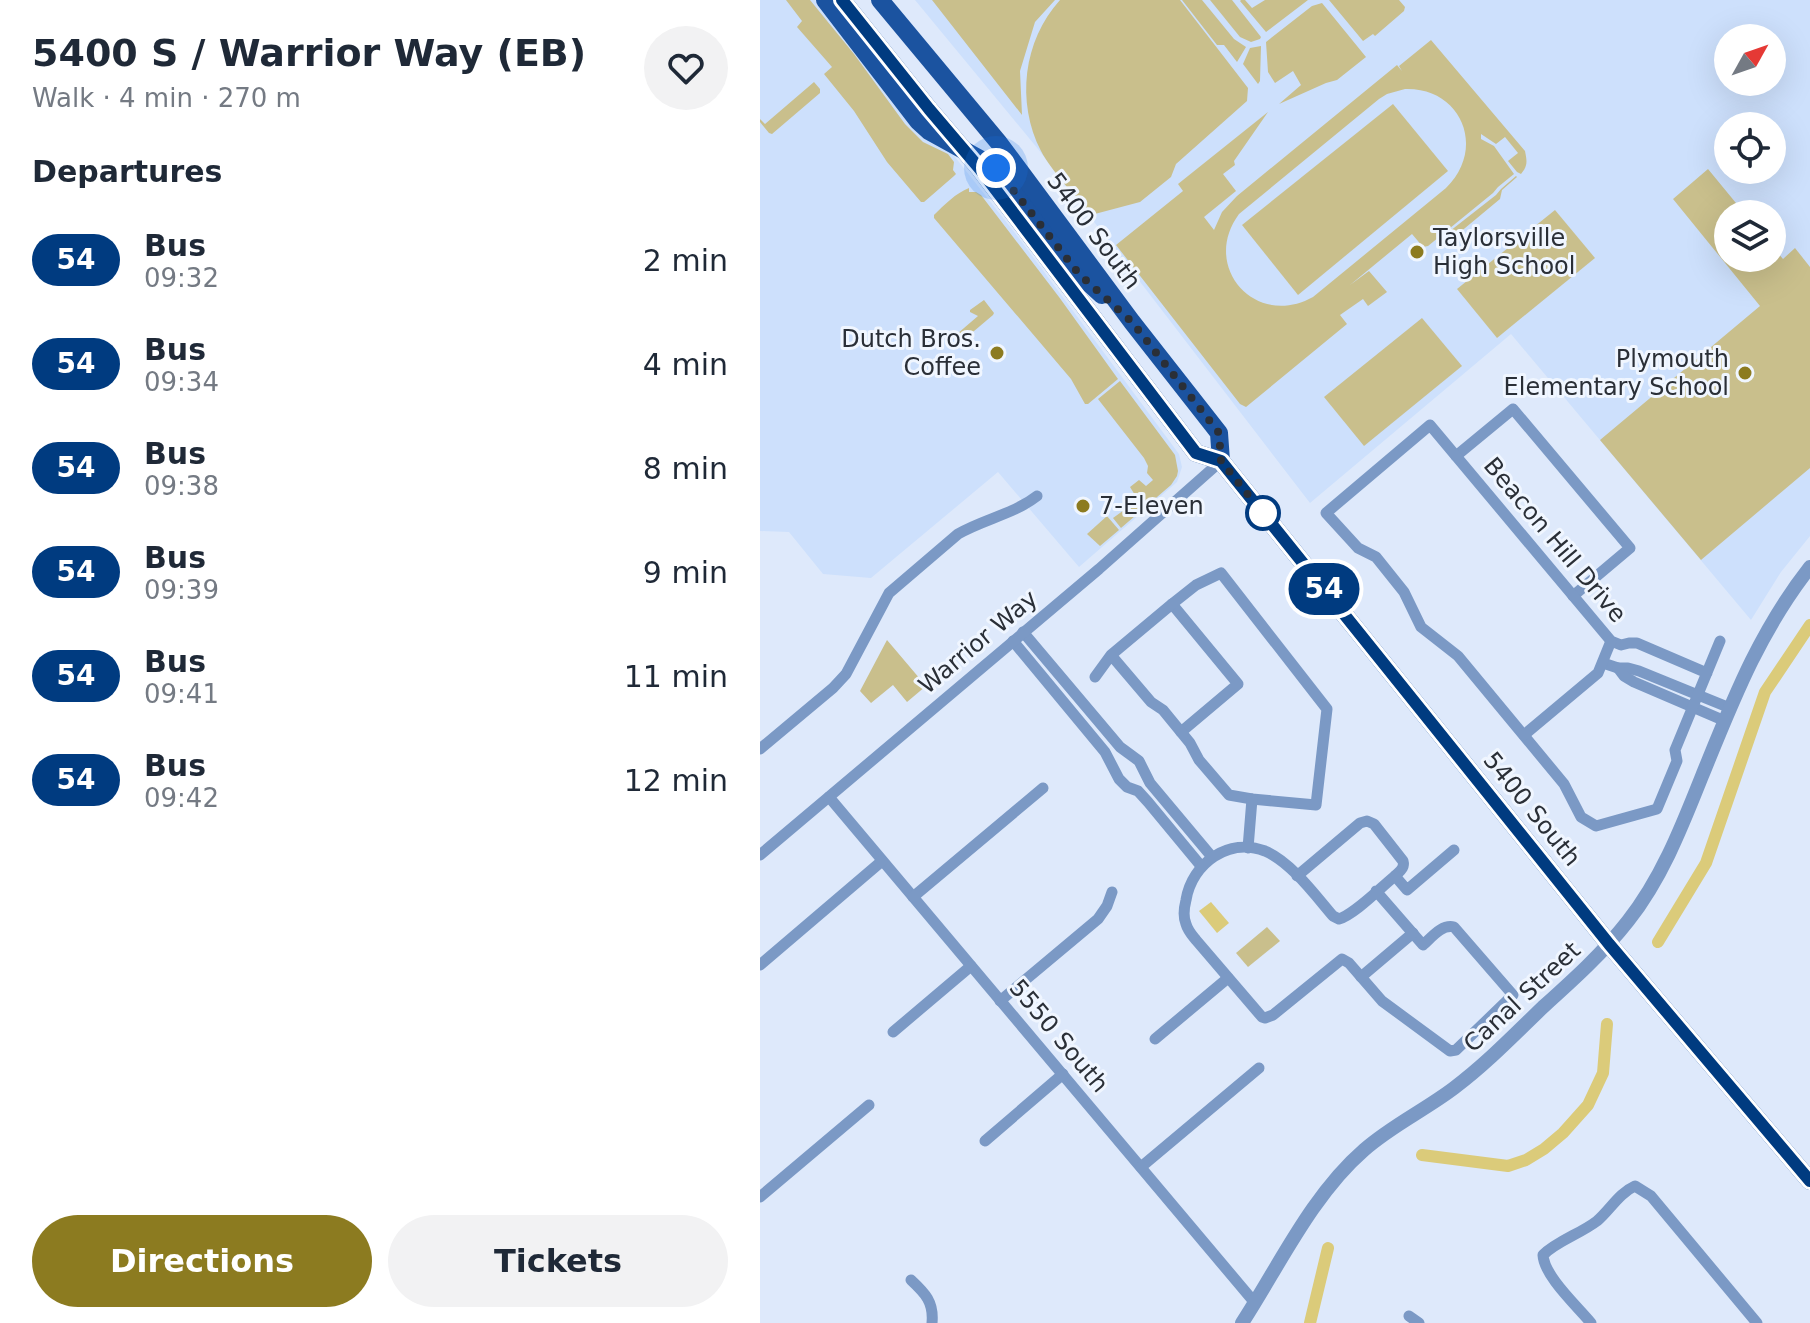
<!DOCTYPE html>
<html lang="en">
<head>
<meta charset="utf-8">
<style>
	body { margin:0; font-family:"DejaVu Sans",sans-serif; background:#f2f2f3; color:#1f2937; height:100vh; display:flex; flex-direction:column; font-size:30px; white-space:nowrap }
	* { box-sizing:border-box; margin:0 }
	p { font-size:26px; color:#747a83 }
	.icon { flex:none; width:44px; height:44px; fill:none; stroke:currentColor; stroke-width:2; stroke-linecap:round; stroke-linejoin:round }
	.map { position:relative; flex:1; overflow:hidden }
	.details { display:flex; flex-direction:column; background:#fff; width:760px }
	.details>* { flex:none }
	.badge { padding:0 16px; border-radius:26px; font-size:28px; line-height:52px }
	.needle { width:52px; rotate:50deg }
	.buttons { position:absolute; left:954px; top:24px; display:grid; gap:16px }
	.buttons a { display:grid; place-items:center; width:72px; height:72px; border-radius:50%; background:#fff; box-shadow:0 8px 32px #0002; font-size:40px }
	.you { position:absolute; width:40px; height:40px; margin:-20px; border:6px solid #fff; border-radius:50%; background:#1a73e8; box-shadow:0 0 0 12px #1a73e833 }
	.map>.badge { position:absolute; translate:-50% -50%; box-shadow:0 0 0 4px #fff }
	h2 { padding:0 32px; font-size:30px; line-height:72px }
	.round { display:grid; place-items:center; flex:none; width:84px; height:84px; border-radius:42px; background:#f2f2f3 }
	.overview { display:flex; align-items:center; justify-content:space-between; height:136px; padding:0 32px }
	h1 { font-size:38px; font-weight:800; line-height:60px }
	.primary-button { display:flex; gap:16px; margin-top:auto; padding:16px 32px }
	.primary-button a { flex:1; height:92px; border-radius:48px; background:#8c7b20; color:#fff; font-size:32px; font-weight:800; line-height:92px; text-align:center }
	.primary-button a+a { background:#f2f2f3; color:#1f2937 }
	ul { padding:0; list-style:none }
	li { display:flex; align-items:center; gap:24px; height:104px; padding:0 32px }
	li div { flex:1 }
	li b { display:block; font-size:30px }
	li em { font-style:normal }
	li .badge { min-width:88px; font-weight:700; text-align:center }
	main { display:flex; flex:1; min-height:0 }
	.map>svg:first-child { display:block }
</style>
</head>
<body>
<main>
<section class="details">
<div class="overview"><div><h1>5400 S / Warrior Way (EB)</h1><p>Walk · 4 min · 270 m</p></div><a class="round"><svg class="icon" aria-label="heart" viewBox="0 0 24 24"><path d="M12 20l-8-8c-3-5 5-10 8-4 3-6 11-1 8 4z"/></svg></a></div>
<h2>Departures</h2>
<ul>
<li><span class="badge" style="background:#003b80;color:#fff">54</span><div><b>Bus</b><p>09:32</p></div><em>2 min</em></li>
<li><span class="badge" style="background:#003b80;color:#fff">54</span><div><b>Bus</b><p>09:34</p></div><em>4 min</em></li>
<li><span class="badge" style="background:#003b80;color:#fff">54</span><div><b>Bus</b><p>09:38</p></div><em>8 min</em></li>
<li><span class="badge" style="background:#003b80;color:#fff">54</span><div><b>Bus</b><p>09:39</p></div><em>9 min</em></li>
<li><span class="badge" style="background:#003b80;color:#fff">54</span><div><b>Bus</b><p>09:41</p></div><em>11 min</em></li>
<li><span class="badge" style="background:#003b80;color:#fff">54</span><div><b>Bus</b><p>09:42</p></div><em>12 min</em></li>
</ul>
<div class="primary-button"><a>Directions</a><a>Tickets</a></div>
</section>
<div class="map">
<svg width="1050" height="1323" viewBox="0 0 1050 1323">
	<rect width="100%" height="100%" fill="#dee9fb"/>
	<g fill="#cde0fc" fill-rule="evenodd">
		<polygon points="0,0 55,0 80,30 191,152 259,238 419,454 422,467 417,482 319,567 238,472 111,578 63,574 29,532 0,531"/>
		<path d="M 155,0 L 1050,0 L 1050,536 L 1021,572 L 991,620 L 751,334 L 550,503 L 278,149 ZM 968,38 L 1012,38 L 1012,82 L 968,82 ZM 968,126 L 1012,126 L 1012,170 L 968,170 ZM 968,214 L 1012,214 L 1012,258 L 968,258 Z"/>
	</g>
	<g fill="#c9bf8c" fill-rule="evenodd">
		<polygon points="26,0 50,0 94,54 145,124 163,142 188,154 194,162 193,170 196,174 194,176 164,202 161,202 127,162 94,111 64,74 72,67 37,27 42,21"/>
		<polygon points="172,0 295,0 275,22 260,71 262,115"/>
		<path d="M 300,0 L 420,0 L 488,88 L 487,101 L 416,164 L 411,177 L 380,202 L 331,215 C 316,197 291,170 281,151 C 256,102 263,41 300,0 Z"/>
		<polygon points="422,0 442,0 474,39 486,47 477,62 464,45 457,45"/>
		<polygon points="450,0 472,0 501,37 500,39 491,42 480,37"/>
		<polygon points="481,0 485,0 492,8 505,0 548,0 506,32 480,1"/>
		<polygon points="569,0 639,0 645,7 644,11 615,36 613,34 603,41"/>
		<polygon points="562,3 606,57 577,80 566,83 519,104 541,85 533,71 515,83 508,72 506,42 552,6"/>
		<path d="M 671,40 L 765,151 C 767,161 768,166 761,174 L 757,172 L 748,161 L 758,153 L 745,137 L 736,144 L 721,134 L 721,139 L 734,146 L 754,174 L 738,187 L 733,193 L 668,246 L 663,247 L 652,234 L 590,285 L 609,271 L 627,292 L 608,306 L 603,299 L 580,315 L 587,324 L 486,407 L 480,404 L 356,245 L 423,191 L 418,184 L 508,112 L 474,161 L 475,165 L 463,174 L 476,191 L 444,217 L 454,230 L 462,212 L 477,196 L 637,65 L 642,71 L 639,66 ZM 645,89 C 701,87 727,148 686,188 L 553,297 C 496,329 440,267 479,214 L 619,99 L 627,94 Z"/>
		<polygon points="501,46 500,81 498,84 483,64 490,48"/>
		<polygon points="54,82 60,89 60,93 12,134 9,133 0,122 0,119 5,124"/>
		<polygon points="633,104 688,171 538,295 482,225"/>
		<polygon points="948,169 985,214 968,214 968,258 1012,258 1012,246 1023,259 1035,248 1050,267 1050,468 941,560 840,440 1000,306 913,199"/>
		<polygon points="756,176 757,177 742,190 740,199 681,248 676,242 736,195 741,189"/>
		<path d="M 209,188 L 209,192 L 216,192 L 221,195 L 299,297 L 358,379 L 328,404 L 325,404 L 311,379 L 174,218 L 174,215 C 184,205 196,193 209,188 Z"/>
		<polygon points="795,210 835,258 737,338 697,289"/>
		<polygon points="224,300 234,313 233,315 207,337 197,334 218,316 210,312 210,310"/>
		<polygon points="662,318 702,366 604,446 564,397"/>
		<polygon points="360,381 415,455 418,471 417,476 411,485 361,528 353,518 378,500 370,487 379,480 386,486 393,480 387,473 388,466 384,458 338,399"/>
		<polygon points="347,516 359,530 340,546 327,534"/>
		<polygon points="127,640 166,686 147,702 133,685 111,703 100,691"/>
		<polygon points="507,927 520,941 488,967 476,953"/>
	</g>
	<polygon fill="#dbcb7a" points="451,902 469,923 457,933 439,911"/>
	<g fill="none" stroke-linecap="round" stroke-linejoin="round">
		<g stroke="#dbcb7a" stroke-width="12">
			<polyline points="898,942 946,863 1005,692 1050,625"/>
			<polyline points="662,1155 748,1166 766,1160 784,1149 803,1133 828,1105 843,1073 847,1024"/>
			<polyline points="550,1323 568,1248"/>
		</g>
		<g stroke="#7b99c5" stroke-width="11">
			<polyline points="696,456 753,409 870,548 813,596"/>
			<polyline points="412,604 478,684 421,732"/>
			<polyline points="263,632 360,747 379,761 390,783 452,857"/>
			<polyline points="253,641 345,752 359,779 367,787 378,791 388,802 441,866"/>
			<polyline points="843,663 858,668 868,668 879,671 970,708"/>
			<polyline points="858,668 864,676 874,682 965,721"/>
			<polyline points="947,673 877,643 869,643 861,645 851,641 670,425 566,513 598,548 616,557 644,592 661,627 698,656 804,784 821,817 836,826 897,809 917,761 915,750 960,641"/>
			<polyline points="335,677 351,655 412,604 436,585 461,573 567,709 556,805 492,799 469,795 439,760 430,743 403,710 391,702 351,655"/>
			<polyline points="764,735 838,673 851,641"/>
			<path d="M 0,749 L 73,688 L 86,674 L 129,593 L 198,534 C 224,519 254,514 277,496"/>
			<polyline points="69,797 495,1303"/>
			<polyline points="488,848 492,799"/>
			<polyline points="0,855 339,569 461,461"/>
			<path d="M 537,876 L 600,823 L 607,821 L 614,824 L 643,861 C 645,868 640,871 635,876"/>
			<path d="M 616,891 L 663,945 C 672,937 682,924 694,927 L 753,995 L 696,1050 L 690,1051 L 622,1001 L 589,963 L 582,959 L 513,1015 L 505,1018 L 502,1017 L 436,940 C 432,935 428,931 426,924 C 423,917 424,908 426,900 C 432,863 469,837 505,851 C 531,862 555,895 573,916 L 579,919 C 595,914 620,888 635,876 L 647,890 L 694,850"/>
			<polyline points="153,897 283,788"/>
			<polyline points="0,965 122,861"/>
			<polyline points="601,977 653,933"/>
			<polyline points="240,1001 338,919 347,906 352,892"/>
			<polyline points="133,1032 211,966"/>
			<polyline points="395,1039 468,978"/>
			<polyline points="225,1141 303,1074"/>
			<polyline points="381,1167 499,1068"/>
			<polyline points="0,1197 109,1105"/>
			<path d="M 151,1280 C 165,1293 174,1302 172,1323"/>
			<polyline points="649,1316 659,1323"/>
			<path d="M 831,1323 C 817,1306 784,1276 783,1255 C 797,1241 820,1234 837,1221 C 850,1210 859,1193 875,1186 L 891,1196 L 997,1323"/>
		</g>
		<path stroke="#7b99c5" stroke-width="14" d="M 482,1323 C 519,1266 552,1195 604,1150 C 631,1126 665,1110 694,1088 C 726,1064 754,1035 783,1007 C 813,980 843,953 868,921 C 902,878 922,826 942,776 C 973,700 999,632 1050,567"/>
		<g stroke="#1b53a0" stroke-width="18">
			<polyline points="65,0 158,121 169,131 236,168 319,274 342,295"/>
			<polyline points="82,0 169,109 220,169 436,453 461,461 849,944 1050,1181"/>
			<polyline points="120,0 239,143 372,322 459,433 461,461"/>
		</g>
	</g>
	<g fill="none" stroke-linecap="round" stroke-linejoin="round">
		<g stroke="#fff" stroke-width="18">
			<polyline id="line" points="82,0 169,109 220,169 436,453 461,461 849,944 1050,1181"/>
		</g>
		<use href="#line" stroke="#003b80" stroke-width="12"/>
		<polyline stroke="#2a2f37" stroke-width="8" stroke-dasharray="0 14.4" points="236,168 319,274 372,322 442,411 459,433 461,461 509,521 503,513"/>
	</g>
	<g fill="#8c7b20" stroke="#f0f6ff" stroke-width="3">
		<circle cx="657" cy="252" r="8"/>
		<circle cx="237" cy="353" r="8"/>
		<circle cx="985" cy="373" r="8"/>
		<circle cx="323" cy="506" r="8"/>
	</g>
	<circle fill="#fff" stroke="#003b80" stroke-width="4" cx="503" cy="513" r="16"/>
	<g text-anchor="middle" stroke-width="6" stroke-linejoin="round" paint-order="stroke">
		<g font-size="24" fill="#2a2f37" stroke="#f0f6ff">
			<text transform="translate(334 231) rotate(53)" y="8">5400 South</text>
			<text transform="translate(795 540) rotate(50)" y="8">Beacon Hill Drive</text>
			<text transform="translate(218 642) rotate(-40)" y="8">Warrior Way</text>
			<text transform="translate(772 809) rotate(51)" y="8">5400 South</text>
			<text transform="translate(762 997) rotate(-43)" y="8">Canal Street</text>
			<text transform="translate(299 1036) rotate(50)" y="8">5550 South</text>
		</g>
		<g font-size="24" fill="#2a2f37" stroke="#f0f6ff" text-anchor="start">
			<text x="673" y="246">Taylorsville<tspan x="673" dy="28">High School</tspan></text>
			<text x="221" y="347" text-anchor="end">Dutch Bros.<tspan x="221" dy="28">Coffee</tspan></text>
			<text x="969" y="367" text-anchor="end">Plymouth<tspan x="969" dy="28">Elementary School</tspan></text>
			<text x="339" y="514">7-Eleven</text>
		</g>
	</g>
</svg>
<div class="buttons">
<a><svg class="needle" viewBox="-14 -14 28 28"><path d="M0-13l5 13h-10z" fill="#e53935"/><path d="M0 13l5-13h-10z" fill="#747a83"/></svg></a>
<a><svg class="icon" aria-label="locate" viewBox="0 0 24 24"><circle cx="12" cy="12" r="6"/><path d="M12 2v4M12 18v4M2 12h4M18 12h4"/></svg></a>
<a><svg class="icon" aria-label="layers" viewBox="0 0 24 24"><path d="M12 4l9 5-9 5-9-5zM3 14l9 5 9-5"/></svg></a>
</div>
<div class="you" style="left:236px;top:168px"></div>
<b class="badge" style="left:564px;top:589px;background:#003b80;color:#fff">54</b>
</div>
</main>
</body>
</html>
